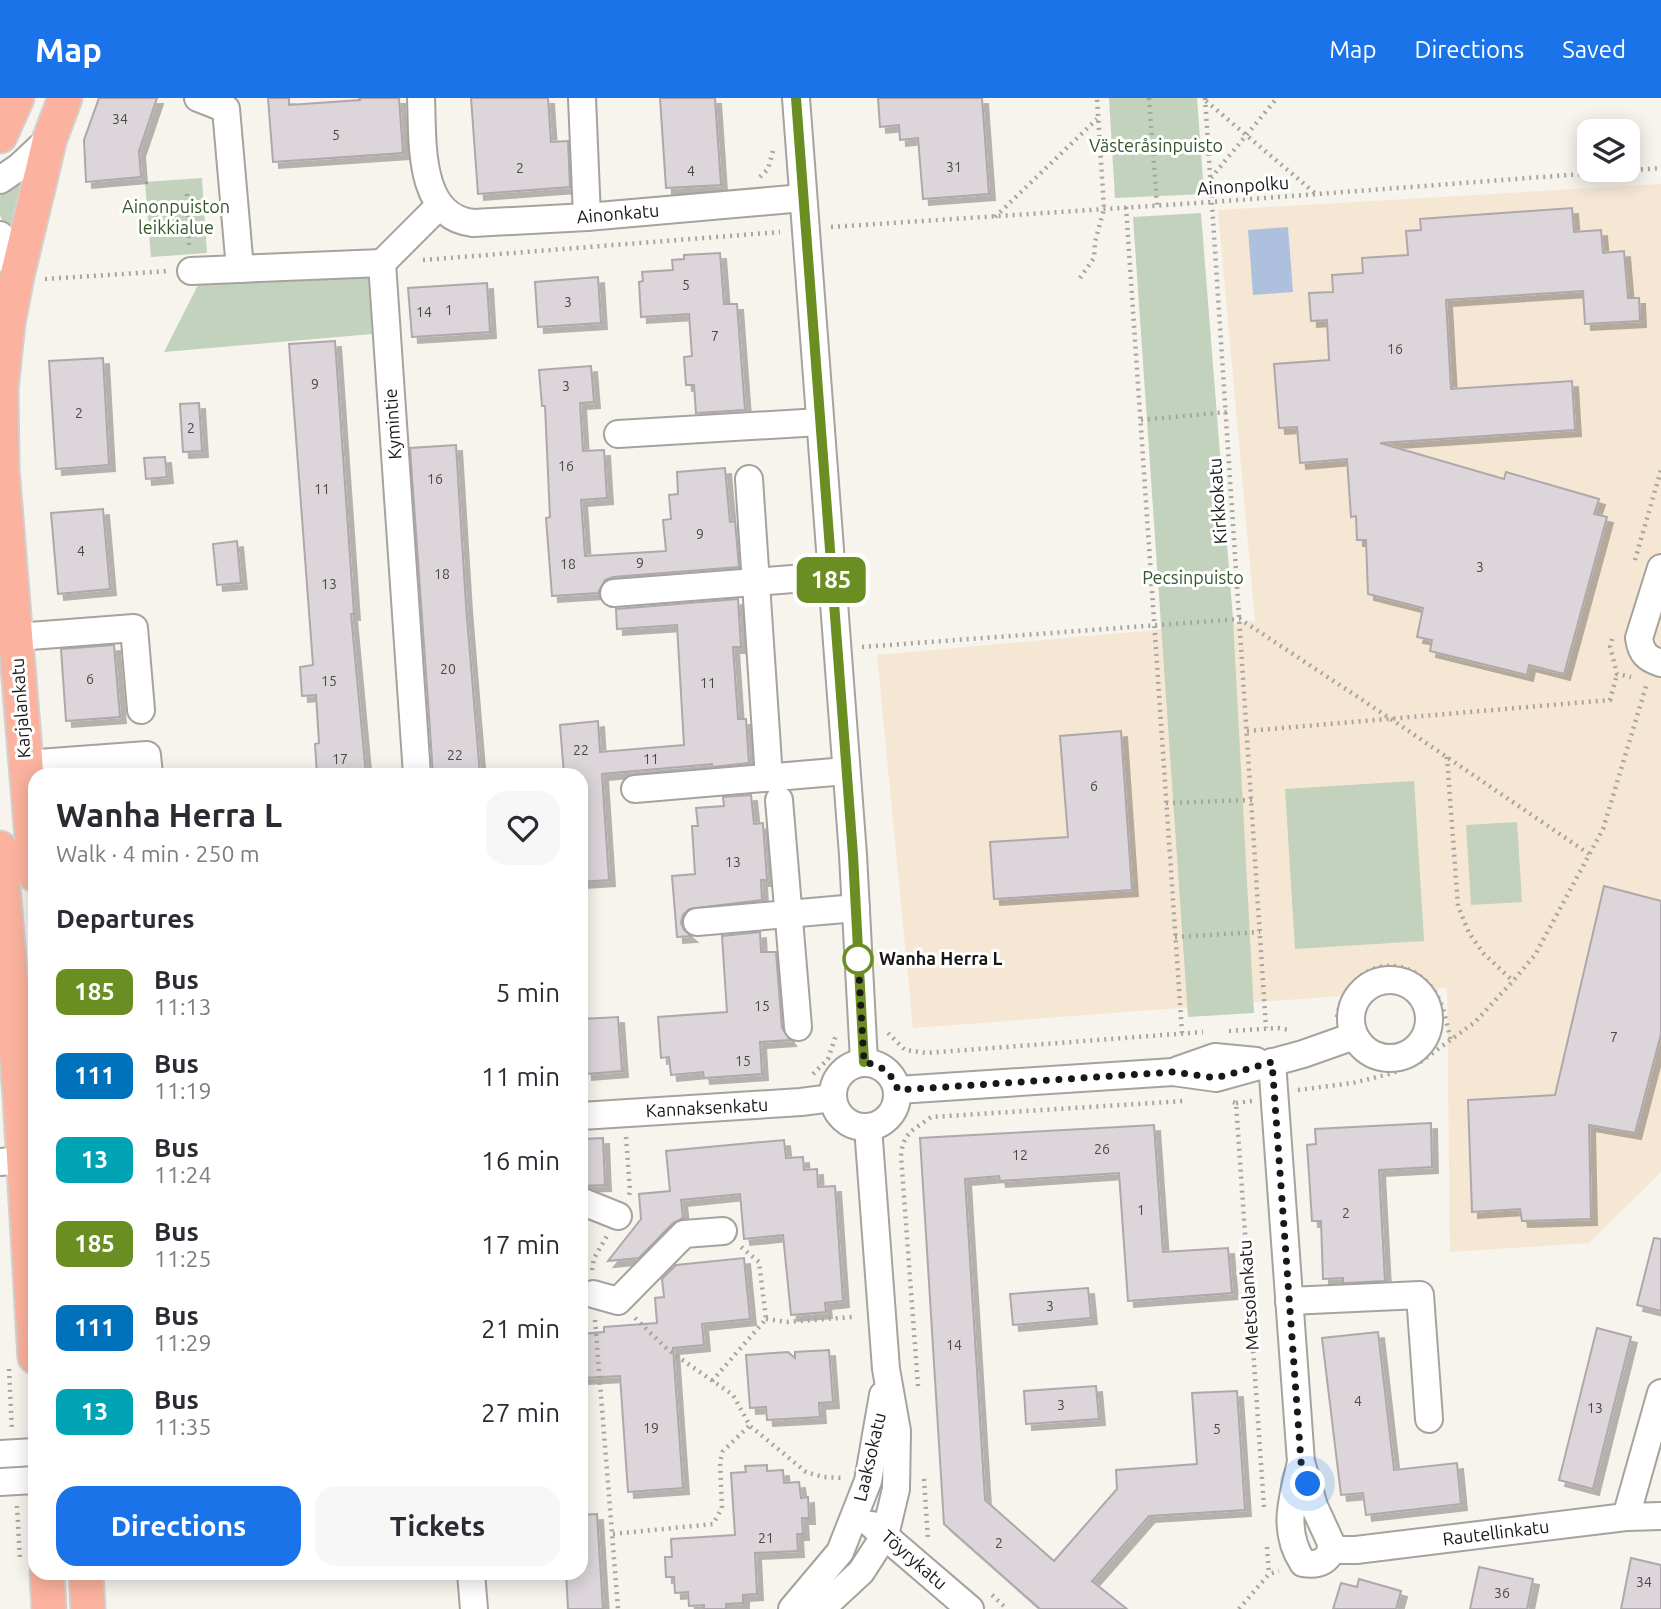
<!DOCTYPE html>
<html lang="en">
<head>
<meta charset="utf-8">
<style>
	body { margin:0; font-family:Ubuntu,sans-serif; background:#f7f7f7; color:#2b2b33; height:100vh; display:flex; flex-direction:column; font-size:26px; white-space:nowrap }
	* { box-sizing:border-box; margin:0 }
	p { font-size:23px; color:#7c7c81 }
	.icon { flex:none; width:38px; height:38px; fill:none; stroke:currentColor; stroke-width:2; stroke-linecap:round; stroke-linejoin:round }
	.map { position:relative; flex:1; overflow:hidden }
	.sheet { position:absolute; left:28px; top:670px; width:560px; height:812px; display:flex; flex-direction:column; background:#fff; border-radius:21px; box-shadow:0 4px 18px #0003 }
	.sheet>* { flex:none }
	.badge { padding:0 14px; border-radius:10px; font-size:24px; line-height:46px }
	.fabs { position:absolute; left:1577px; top:21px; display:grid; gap:14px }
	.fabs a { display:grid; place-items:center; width:63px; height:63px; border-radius:14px; background:#fff; box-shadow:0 4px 18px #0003; font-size:35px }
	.you { position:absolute; width:35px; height:35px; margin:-18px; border:5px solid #fff; border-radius:50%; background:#1a73e8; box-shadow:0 0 0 10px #1a73e833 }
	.map>.badge { position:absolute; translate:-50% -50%; box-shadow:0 0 0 4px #fff }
	h2 { padding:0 28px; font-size:26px; line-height:63px }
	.round { display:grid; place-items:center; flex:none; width:74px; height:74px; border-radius:21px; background:#f7f7f7 }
	.head { display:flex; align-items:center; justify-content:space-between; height:119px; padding:0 28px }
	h1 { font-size:33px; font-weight:700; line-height:52px }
	.cta { display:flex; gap:14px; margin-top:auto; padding:14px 28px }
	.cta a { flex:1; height:80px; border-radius:21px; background:#1a73e8; color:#fff; font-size:28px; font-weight:700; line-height:80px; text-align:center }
	.cta a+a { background:#f7f7f7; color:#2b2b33 }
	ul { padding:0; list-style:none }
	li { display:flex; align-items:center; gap:21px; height:84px; padding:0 28px }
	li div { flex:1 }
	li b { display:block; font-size:26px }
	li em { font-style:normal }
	li .badge { min-width:77px; font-weight:700; text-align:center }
	header { display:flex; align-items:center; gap:42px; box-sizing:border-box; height:98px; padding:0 35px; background:#1a73e8; color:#fff }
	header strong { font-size:33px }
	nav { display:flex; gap:38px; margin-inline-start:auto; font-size:24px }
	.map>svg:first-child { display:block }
</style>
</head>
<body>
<header>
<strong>Map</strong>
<nav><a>Map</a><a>Directions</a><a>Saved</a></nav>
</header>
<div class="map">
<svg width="1661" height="1511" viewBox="0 0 1661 1511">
	<defs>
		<filter id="shadow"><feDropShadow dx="6" dy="6" stdDeviation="0" flood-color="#0004"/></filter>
	</defs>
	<rect width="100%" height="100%" fill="#f7f3ed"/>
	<polygon fill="#f6e7d4" points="1661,86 1661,1074 1589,1145 1450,1154 1447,890 913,930 877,557 1255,523 1218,112"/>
	<g fill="#c2d2bc">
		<polygon points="1109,0 1197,0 1204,96 1115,100"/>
		<polygon points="31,71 17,155 0,117 0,98"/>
		<polygon points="202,80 207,155 151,159 145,84"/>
		<polygon points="1201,115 1233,521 1254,915 1188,919 1133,119"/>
		<polygon points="369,173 372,236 164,254 200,183"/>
		<polygon points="1414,683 1424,843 1295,851 1285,691"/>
		<polygon points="1517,724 1522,804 1471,807 1466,727"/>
	</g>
	<polygon fill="#adc1df" points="1288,129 1293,194 1253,197 1248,132"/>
	<g fill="#dcd6db" stroke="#aea8ac" stroke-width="2" filter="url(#shadow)">
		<polygon points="99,0 157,0 139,53 141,79 86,84 84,42"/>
		<polygon points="268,0 289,0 289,7 360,2 359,0 399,0 403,55 273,64"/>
		<polygon points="471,0 548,0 551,44 568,43 570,89 478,96"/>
		<polygon points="660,0 715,0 721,87 666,90"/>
		<polygon points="878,0 982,0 989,96 923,101 918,40 900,42 899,27 880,29"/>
		<polygon points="1572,110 1574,134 1601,132 1603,155 1624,153 1628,200 1639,200 1640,223 1585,226 1583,193 1446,202 1451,291 1572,283 1575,332 1380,345 1504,381 1506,374 1599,401 1594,416 1607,419 1564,576 1529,567 1527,577 1430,553 1432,542 1417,539 1423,510 1368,496 1366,442 1357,442 1356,418 1351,419 1347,361 1300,365 1297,329 1279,330 1274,266 1329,262 1327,222 1311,223 1309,195 1333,194 1332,177 1363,175 1362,160 1408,157 1406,133 1421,132 1420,121"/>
		<polygon points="720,155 724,206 737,206 745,312 696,315 694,287 686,287 684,259 692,258 689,216 641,219 639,184 643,183 642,174 673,172 672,162 684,161 684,157"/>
		<polygon points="598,179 601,225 538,229 535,184"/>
		<polygon points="487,185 490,234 412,239 408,190"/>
		<polygon points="335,243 354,516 351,516 366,677 317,677 315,646 319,645 316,597 302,598 300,569 313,567 289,246"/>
		<polygon points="103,260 109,367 56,371 49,263"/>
		<polygon points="591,268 594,304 580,305 583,353 604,352 607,400 581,402 585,458 666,453 663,422 671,421 669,397 678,396 677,374 725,370 730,424 735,423 739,469 613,479 605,482 598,495 552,498 546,420 550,419 545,308 542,308 539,272"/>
		<polygon points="199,305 202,353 183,354 180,306"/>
		<polygon points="456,347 466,507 480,677 433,677 428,604 410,350"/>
		<polygon points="165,359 167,379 146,381 144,360"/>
		<polygon points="103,411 110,491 58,496 51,415"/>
		<polygon points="237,443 241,485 217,487 213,446"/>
		<polygon points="738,501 741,549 733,549 738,621 746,621 749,665 712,669 712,666 602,676 609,782 581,784 581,677 564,677 560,627 598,623 600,654 684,647 677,527 617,531 616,511"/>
		<polygon points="114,547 120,619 66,623 61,551"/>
		<polygon points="1121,633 1132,792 994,801 990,744 1068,739 1060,638"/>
		<polygon points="751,697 754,726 763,725 767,782 761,782 762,802 689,811 683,817 681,825 684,832 691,838 677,839 672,778 695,776 692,728 698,728 696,710 724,708 723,699"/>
		<polygon points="1604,788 1661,803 1661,936 1635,1035 1589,1027 1591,1121 1522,1123 1520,1111 1472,1114 1468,1002 1555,997"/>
		<polygon points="760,834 761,854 776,854 782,930 790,942 760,944 762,976 704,980 703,974 671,977 669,959 661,960 658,919 727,914 722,838"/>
		<polygon points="618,919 622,973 586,976 585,960 581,961 581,939 583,939 582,921"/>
		<polygon points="1431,1025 1432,1069 1379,1072 1385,1183 1343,1185 1343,1180 1323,1181 1321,1123 1312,1123 1309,1076 1307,1047 1316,1046 1315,1031"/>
		<polygon points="1154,1027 1163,1154 1228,1150 1232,1195 1128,1203 1119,1075 1000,1083 999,1078 965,1081 985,1402 1054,1463 1117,1391 1116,1372 1197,1366 1192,1295 1237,1293 1245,1412 1149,1418 1092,1483 1127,1511 1040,1511 944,1426 920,1040"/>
		<polygon points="603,1040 605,1087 581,1088 581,1041"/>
		<polygon points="784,1042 786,1060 803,1059 804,1072 817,1071 818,1089 835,1088 843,1203 825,1205 826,1214 791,1217 783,1137 744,1141 740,1096 681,1102 683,1120 673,1125 639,1160 608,1163 641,1121 639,1096 670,1093 666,1053"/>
		<polygon points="1654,1140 1661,1141 1661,1213 1637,1207"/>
		<polygon points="744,1160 750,1221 702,1226 704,1247 673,1250 683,1390 628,1394 620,1278 581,1280 581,1236 604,1234 604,1229 657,1225 655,1200 664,1199 662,1181 676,1167"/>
		<polygon points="1088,1190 1091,1220 1013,1227 1010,1196"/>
		<polygon points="1597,1230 1631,1239 1593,1391 1559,1382"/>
		<polygon points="1378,1234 1394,1372 1457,1365 1461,1406 1366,1417 1363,1395 1341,1397 1322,1240"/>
		<polygon points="829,1252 833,1304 819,1305 820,1319 767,1322 766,1309 750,1310 746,1257 788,1254 795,1260 795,1254"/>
		<polygon points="1096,1288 1099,1321 1026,1326 1024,1293"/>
		<polygon points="767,1367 767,1373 783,1372 784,1385 799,1384 801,1400 808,1399 809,1420 802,1420 803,1436 797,1436 798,1453 755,1455 757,1496 743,1497 743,1505 726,1506 726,1511 704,1511 704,1507 689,1508 688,1494 675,1495 674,1479 666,1479 665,1459 672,1459 671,1441 735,1437 731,1375 746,1374 745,1368"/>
		<polygon points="597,1416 603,1511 568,1511 566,1475 581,1475 581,1417"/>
		<polygon points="1631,1460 1661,1467 1661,1511 1621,1511"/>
		<polygon points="1479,1469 1533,1481 1527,1511 1470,1511"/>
		<polygon points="1359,1481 1401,1493 1396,1511 1333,1511 1341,1485 1357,1489"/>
	</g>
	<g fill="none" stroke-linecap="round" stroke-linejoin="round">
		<g stroke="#a6a29d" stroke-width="30">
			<g id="minor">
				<polyline points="198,0 226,11 240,171"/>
				<path d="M 421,0 C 423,42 417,119 473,125 L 587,119 L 803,100"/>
				<polyline points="582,0 587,119"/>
				<polyline points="796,0 853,757 864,963"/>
				<polyline points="0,82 19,69 50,40"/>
				<polyline points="0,137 17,178"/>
				<polyline points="191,173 382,165"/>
				<polyline points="618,336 820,324"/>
				<polyline points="749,381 769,680"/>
				<path d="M 1661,470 L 1639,540 C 1641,555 1647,561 1661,565"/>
				<polyline points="614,495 831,478"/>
				<polyline points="17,539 134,530 141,612"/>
				<polyline points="25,666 147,657 149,677"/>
				<polyline points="417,677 382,165 439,108"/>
				<polyline points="635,691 846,673"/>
				<polyline points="779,702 798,929"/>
				<polyline points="697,824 856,810"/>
				<circle cx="1390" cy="921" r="39"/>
				<path d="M 1272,964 L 1301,1364 L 1314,1408 L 1331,1445 C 1332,1463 1318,1468 1303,1465 C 1281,1431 1293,1400 1301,1364"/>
				<circle cx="865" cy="997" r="32"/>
				<polyline points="1178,972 1215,959 1256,963"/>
				<polyline points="898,992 1173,974 1216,980 1303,956 1354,938"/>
				<polyline points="581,1018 801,1004 832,1000"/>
				<polyline points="0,1064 35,1061"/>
				<polyline points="583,1104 618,1118"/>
				<polyline points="593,1196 618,1203 684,1136 723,1133"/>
				<polyline points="1289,1203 1420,1197 1429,1321"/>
				<polyline points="0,1356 35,1354"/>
				<polyline points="0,1384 35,1382"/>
				<polyline points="1626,1419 1661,1295"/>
				<polyline points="872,1427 970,1511"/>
				<polyline points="1331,1452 1356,1452 1626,1419 1661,1418"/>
				<polyline points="471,1475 474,1511"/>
				<polyline points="792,1511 840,1454 868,1383 883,1297"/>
				<polyline points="821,1511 861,1474 885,1437 896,1391 897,1333 886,1271 868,1029"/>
			</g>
		</g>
		<g stroke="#d1d1d0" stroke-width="37">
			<g id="major">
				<polyline points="0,38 17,0"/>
				<polyline points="0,750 20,998 35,1259"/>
				<polyline points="35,777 2,371 1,291 8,225 17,178 50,40 65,0"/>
				<polyline points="47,1475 49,1511"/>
				<polyline points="86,1475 88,1511"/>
			</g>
		</g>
		<g stroke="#a8a5a1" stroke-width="4.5" stroke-dasharray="2 5" stroke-linecap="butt">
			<polyline points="1149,0 1157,107"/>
			<polyline points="1205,0 1266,930"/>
			<polyline points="1206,3 1316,96"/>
			<polyline points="760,79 768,71 773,53"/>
			<polyline points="1211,80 1277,0"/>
			<polyline points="187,96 189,147"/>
			<polyline points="1126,109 1182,935"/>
			<polyline points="995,119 1097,21"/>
			<polyline points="831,129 1212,104 1661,70"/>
			<polyline points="423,162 780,134"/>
			<polyline points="1080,180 1094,160 1095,144 1104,111 1097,0"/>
			<polyline points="45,181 169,173"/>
			<polyline points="1141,322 1227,314"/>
			<polyline points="1635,462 1661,372"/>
			<polyline points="1612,541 1610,548 1617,576 1631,579"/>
			<polyline points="862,549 1240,521 1391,621 1589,756"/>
			<polyline points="1247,633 1610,602 1617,576"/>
			<polyline points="1447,659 1458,808 1469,835 1484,856 1513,883"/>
			<polyline points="1166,705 1252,702"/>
			<polyline points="1175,839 1260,834"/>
			<path d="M 1337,919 C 1345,869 1400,848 1433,891 C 1444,905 1446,925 1451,942"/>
			<polyline points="1229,933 1278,930 1290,932"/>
			<polyline points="888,935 905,952 926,955 1203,934"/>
			<polyline points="813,976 828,961 836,937"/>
			<polyline points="1298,992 1353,985 1393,975 1419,965 1475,924 1513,883 1535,857 1603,731 1647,585"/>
			<polyline points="1233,1004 1236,1005 1264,1409"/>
			<polyline points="1236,1005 1252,1003"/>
			<polyline points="626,1039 630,1093 629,1097"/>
			<polyline points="592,1172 594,1160 607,1138"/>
			<polyline points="635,1220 668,1252 733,1297 750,1328 806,1374 823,1379 844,1380"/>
			<polyline points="766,1221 787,1224 853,1219"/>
			<polyline points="595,1222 618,1511"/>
			<polyline points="9,1271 12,1333"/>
			<polyline points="712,1283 766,1221 759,1164 740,1148"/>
			<path d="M 918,1288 L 901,1058 C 903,1034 914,1032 931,1019 L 1184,1003"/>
			<polyline points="924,1381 928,1442"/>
			<polyline points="17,1408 20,1462"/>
			<polyline points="613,1436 713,1426 722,1410 720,1364 723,1353 749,1328"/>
			<polyline points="1267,1449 1269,1476"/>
			<polyline points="992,1497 1007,1511"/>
			<polyline points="1239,1511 1269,1476 1279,1473"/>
		</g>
		<use href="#minor" stroke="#fff" stroke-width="26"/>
		<use href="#major" stroke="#fbb29e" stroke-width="33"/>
	</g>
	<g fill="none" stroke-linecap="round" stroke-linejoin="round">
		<g stroke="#fff" stroke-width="16">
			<polyline id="line" points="796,0 853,757 864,964"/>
		</g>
		<use href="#line" stroke="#6b8e23" stroke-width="10"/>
		<path stroke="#191816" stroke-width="7" stroke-dasharray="0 12.6" d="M 858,861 L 858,859 L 864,964 C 883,968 891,974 898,992 L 1173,974 L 1216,980 L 1272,964 L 1301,1364 L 1308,1386"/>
	</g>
	<circle fill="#fff" stroke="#6b8e23" stroke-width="3.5" cx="858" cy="861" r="14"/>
	<g text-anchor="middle" stroke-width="6" stroke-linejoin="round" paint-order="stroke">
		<g font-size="14" fill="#4a4847">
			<text x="120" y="26">34</text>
			<text x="336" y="42">5</text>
			<text x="954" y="74">31</text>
			<text x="520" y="75">2</text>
			<text x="691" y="78">4</text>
			<text x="686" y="192">5</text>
			<text x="568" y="209">3</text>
			<text x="449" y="217">1</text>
			<text x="424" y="219">14</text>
			<text x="715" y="243">7</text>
			<text x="1395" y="256">16</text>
			<text x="315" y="291">9</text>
			<text x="566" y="293">3</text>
			<text x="79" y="320">2</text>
			<text x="191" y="335">2</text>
			<text x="566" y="373">16</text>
			<text x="435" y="386">16</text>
			<text x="322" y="396">11</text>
			<text x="700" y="441">9</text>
			<text x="81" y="458">4</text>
			<text x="640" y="470">9</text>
			<text x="568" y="471">18</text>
			<text x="1480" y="474">3</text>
			<text x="442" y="481">18</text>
			<text x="329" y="491">13</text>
			<text x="448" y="576">20</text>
			<text x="90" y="586">6</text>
			<text x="329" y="588">15</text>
			<text x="708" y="590">11</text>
			<text x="581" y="657">22</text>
			<text x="455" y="662">22</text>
			<text x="340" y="666">17</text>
			<text x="651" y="666">11</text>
			<text x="1094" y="693">6</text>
			<text x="733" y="769">13</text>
			<text x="762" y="913">15</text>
			<text x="1614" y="944">7</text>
			<text x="743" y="968">15</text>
			<text x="1102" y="1056">26</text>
			<text x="1020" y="1062">12</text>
			<text x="1141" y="1117">1</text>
			<text x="1346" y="1120">2</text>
			<text x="1050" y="1213">3</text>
			<text x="954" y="1252">14</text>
			<text x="1358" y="1308">4</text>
			<text x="1061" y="1312">3</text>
			<text x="1595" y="1315">13</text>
			<text x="651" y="1335">19</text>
			<text x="1217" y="1336">5</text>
			<text x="766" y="1445">21</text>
			<text x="999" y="1450">2</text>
			<text x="1644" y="1489">34</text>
			<text x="1502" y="1500">36</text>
		</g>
		<g font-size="18" fill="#37562a" stroke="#fff">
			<text x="1156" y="54">Västeråsinpuisto</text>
			<text x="176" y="115">Ainonpuiston<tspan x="176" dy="21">leikkialue</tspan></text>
			<text x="1193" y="486">Pecsinpuisto</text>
		</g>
		<g font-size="18" fill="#191816" stroke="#fff">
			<text transform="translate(1243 88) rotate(-4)" y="6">Ainonpolku</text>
			<text transform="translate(618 116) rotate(-5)" y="6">Ainonkatu</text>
			<text transform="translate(393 326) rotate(-94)" y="6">Kymintie</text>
			<text transform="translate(1218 403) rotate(-94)" y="6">Kirkkokatu</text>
			<text transform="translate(21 610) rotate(-94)" y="6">Karjalankatu</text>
			<text transform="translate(707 1010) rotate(-3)" y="6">Kannaksenkatu</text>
			<text transform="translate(1249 1197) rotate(-94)" y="6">Metsolankatu</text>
			<text transform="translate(870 1359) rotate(-77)" y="6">Laaksokatu</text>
			<text transform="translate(1496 1435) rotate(-7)" y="6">Rautellinkatu</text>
			<text transform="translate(914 1462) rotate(41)" y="6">Töyrykatu</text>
		</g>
		<g font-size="18" font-weight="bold" fill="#191816" stroke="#fff" text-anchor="start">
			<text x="879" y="867">Wanha Herra L</text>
		</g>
	</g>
</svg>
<div class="fabs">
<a><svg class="icon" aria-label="layers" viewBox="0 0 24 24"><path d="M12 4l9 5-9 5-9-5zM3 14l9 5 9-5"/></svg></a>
</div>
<div class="you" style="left:1308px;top:1386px"></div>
<b class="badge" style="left:831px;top:482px;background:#6b8e23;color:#fff">185</b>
<section class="sheet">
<div class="head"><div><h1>Wanha Herra L</h1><p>Walk · 4 min · 250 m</p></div><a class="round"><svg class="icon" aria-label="heart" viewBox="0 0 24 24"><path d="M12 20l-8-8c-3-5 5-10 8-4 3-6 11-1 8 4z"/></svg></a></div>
<h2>Departures</h2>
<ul>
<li><span class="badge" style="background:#6b8e23;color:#fff">185</span><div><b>Bus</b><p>11:13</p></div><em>5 min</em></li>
<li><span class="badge" style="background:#0072bc;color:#fff">111</span><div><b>Bus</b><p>11:19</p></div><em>11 min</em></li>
<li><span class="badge" style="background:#00a3b4;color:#fff">13</span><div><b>Bus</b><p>11:24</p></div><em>16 min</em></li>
<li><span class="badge" style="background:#6b8e23;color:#fff">185</span><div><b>Bus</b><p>11:25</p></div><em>17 min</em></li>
<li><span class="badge" style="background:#0072bc;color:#fff">111</span><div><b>Bus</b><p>11:29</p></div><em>21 min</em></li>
<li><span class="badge" style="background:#00a3b4;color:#fff">13</span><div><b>Bus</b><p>11:35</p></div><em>27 min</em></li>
</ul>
<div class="cta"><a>Directions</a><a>Tickets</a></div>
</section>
</div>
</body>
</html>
